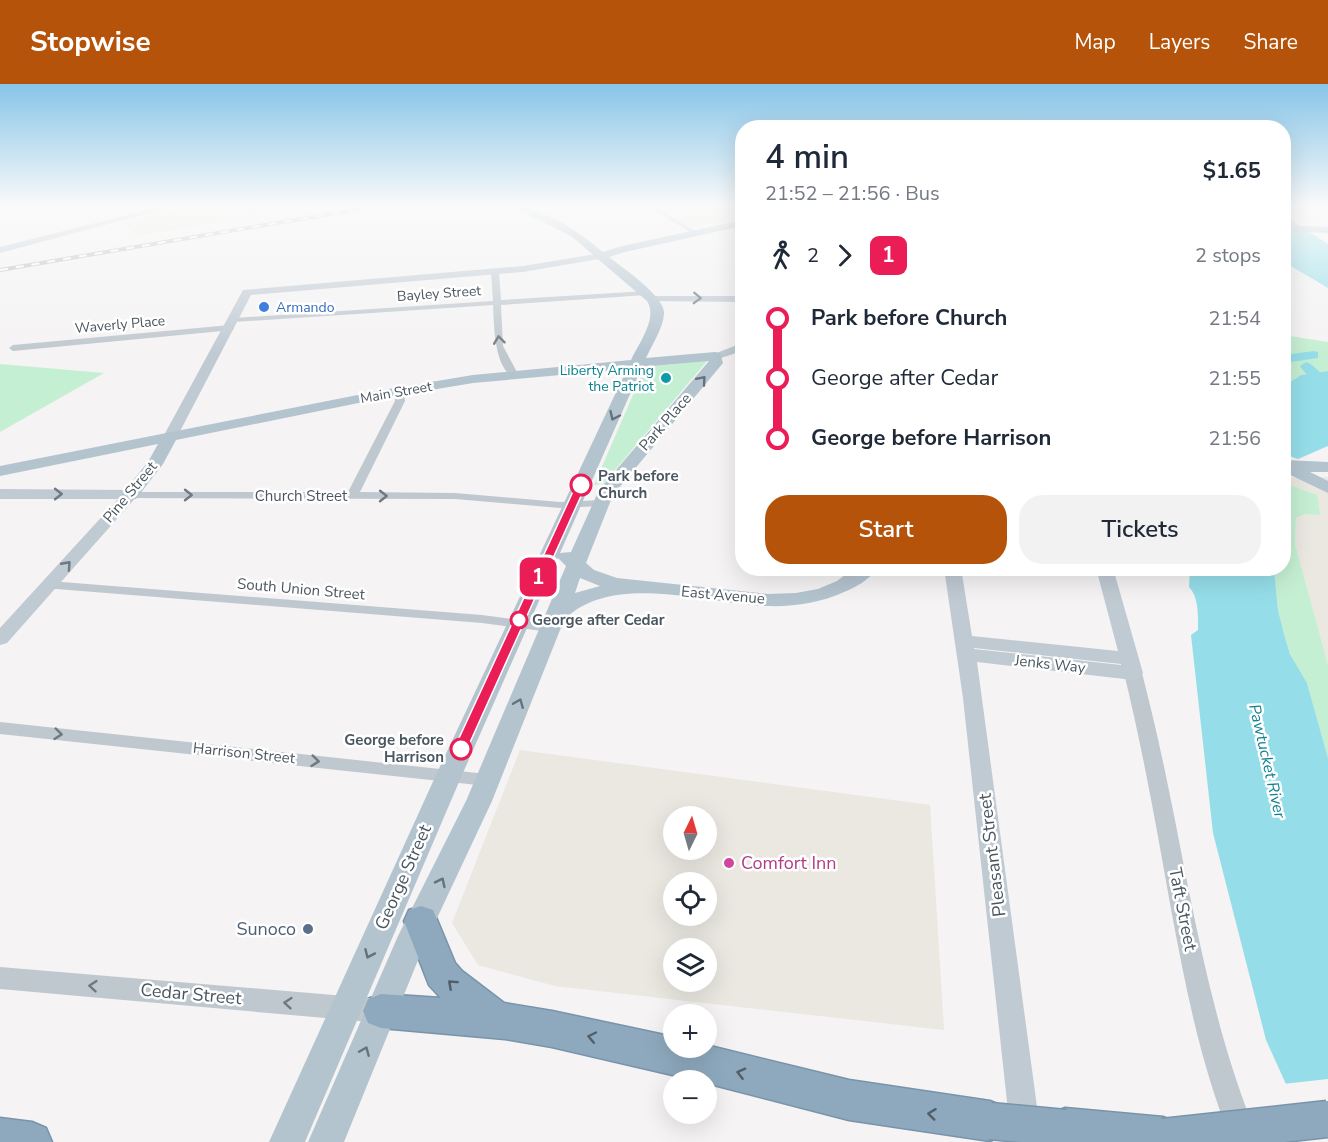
<!DOCTYPE html>
<html lang="en">
<head>
<meta charset="utf-8">
<style>
	body { margin:0; font-family:"Nunito Sans",sans-serif; background:#f2f2f3; color:#1f2937; height:100vh; display:flex; flex-direction:column; font-size:22px; white-space:nowrap }
	* { box-sizing:border-box; margin:0 }
	p { font-size:20px; color:#747a83 }
	.icon { flex:none; width:33px; height:33px; fill:none; stroke:currentColor; stroke-width:2; stroke-linecap:round; stroke-linejoin:round }
	.map { position:relative; flex:1; overflow:hidden }
	.side { position:absolute; left:735px; top:36px; width:556px; height:456px; display:flex; flex-direction:column; background:#fff; border-radius:24px; box-shadow:0 6px 24px #0002 }
	.side>* { flex:none }
	.badge { padding:0 12px; border-radius:9px; font-size:21px; line-height:39px }
	.needle { width:39px; rotate:5deg }
	.fabs { position:absolute; left:663px; top:722px; display:grid; gap:12px }
	.fabs a { display:grid; place-items:center; width:54px; height:54px; border-radius:50%; background:#fff; box-shadow:0 6px 24px #0002; font-size:30px }
	.map>.badge { position:absolute; translate:-50% -50%; box-shadow:0 0 0 3px #fff }
	.legs { display:flex; align-items:center; gap:9px; height:66px; padding:0 30px; font-size:20px }
	.legs p { margin-inline-start:auto }
	.head { display:flex; align-items:center; justify-content:space-between; height:102px; padding:0 30px }
	h1 { font-size:33px; font-weight:600; line-height:45px }
	.cta { display:flex; gap:12px; margin-top:auto; padding:12px 30px }
	.cta a { flex:1; height:69px; border-radius:24px; background:#b45309; color:#fff; font-size:24px; font-weight:600; line-height:69px; text-align:center }
	.cta a+a { background:#f2f2f3; color:#1f2937 }
	ul { padding:0 30px; list-style:none }
	li { display:flex; align-items:center; gap:21px; height:60px; font-size:22px }
	li i { display:grid; place-items:center; width:9px; height:100%; margin:0 8px; background:currentColor }
	li i::after { content:''; width:15px; height:15px; margin:-8px; border:4px solid; border-radius:50%; background:#fff }
	li p { margin-inline-start:auto }
	li:first-child i { background:linear-gradient(#0000 50%,currentColor 0) }
	li:last-child i { background:linear-gradient(currentColor 50%,#0000 0) }
	header { display:flex; align-items:center; gap:36px; box-sizing:border-box; height:84px; padding:0 30px; background:#b45309; color:#fff }
	header strong { font-size:28px }
	nav { display:flex; gap:33px; margin-inline-start:auto; font-size:21px }
	.map>svg:first-child { display:block }
</style>
</head>
<body>
<header>
<strong>Stopwise</strong>
<nav><a>Map</a><a>Layers</a><a>Share</a></nav>
</header>
<div class="map">
<svg width="1328" height="1058" viewBox="0 0 1328 1058">
	<rect width="100%" height="100%" fill="#f5f3f3"/>
	<g fill="#eae8e1" fill-rule="evenodd">
		<polygon points="187,122 325,122 136,152 122,138"/>
		<polygon points="656,122 741,122 742,132 691,144"/>
		<polygon points="1328,393 1328,581 1295,460 1296,434 1305,430 1317,412 1284,399 1284,394"/>
		<path d="M 520,666 L 930,721 L 944,946 L 555,902 L 478,881 L 452,839 ZM 674,732 L 706,732 L 706,765 L 674,765 ZM 674,798 L 706,798 L 706,831 L 674,831 ZM 674,864 L 706,864 L 706,897 L 674,897 Z"/>
	</g>
	<g fill="#c5efd2">
		<polygon points="1284,251 1328,258 1328,287 1301,291 1284,302"/>
		<polygon points="707,277 603,400 594,401 645,283"/>
		<polygon points="0,280 104,289 0,348"/>
		<polygon points="1284,399 1317,411 1320,431 1305,430 1296,434 1295,460 1328,581 1328,674 1307,599 1290,570 1284,550 1278,526 1274,485 1284,484"/>
	</g>
	<g fill="#95dee9">
		<polygon points="1284,129 1298,141 1328,160 1328,204 1284,178"/>
		<polygon points="1328,287 1328,362 1298,375 1284,370 1284,302 1301,291"/>
		<path d="M 1190,485 L 1274,485 L 1278,526 L 1284,550 L 1290,570 L 1307,599 L 1328,674 L 1328,1058 L 1312,1058 L 1266,956 L 1213,749 L 1191,551 L 1198,546 C 1198,532 1199,513 1189,503 Z"/>
	</g>
	<polygon fill="#f5f3f3" points="1328,995 1328,1058 1309,1058 1283,1000"/>
	<g fill="none" stroke-linecap="round" stroke-linejoin="round">
		<g fill="#95dee9" fill-rule="evenodd">
			<polygon points="1314,267 1318,268 1318,274 1284,279 1284,271"/>
			<path d="M 1306,278 C 1314,280 1321,291 1328,295 L 1328,305 L 1310,295 L 1300,282 Z"/>
		</g>
		<g stroke="#7994aa" stroke-width="3">
			<g id="motorway">
				<polygon points="421,822 433,826 455,879 462,887 504,919 552,927 674,953 674,963 706,961 849,996 990,1017 1004,1023 1010,1037 1004,1051 990,1057 849,1036 706,999 706,996 694,996 552,963 505,955 381,944 368,939 363,927 368,915 381,910 441,914 429,901 404,837 409,826"/>
				<polygon points="1065,1024 1163,1033 1177,1039 1183,1053 1181,1058 1051,1058 1045,1044 1051,1030"/>
				<polygon points="0,1034 32,1038 46,1044 52,1058 0,1058"/>
			</g>
		</g>
		<g fill="#bfc8ce" fill-rule="evenodd">
			<polygon points="648,122 655,122 698,149 693,150"/>
			<path d="M 495,186 L 499,188 L 501,216 L 646,207 L 650,209 L 646,211 L 501,221 L 503,262 L 518,290 L 513,293 C 494,283 494,240 493,221 L 234,238 L 230,236 L 234,234 L 493,217 L 491,188 Z"/>
			<polygon points="230,241 234,244 233,246 13,267 9,264 13,261"/>
			<polygon points="399,304 404,307 405,317 360,408 455,409 560,418 601,416 607,419 601,422 560,424 455,415 130,414 124,411 130,408 348,408 395,317 394,307"/>
			<polygon points="49,497 482,531 550,540 557,544 550,548 482,539 44,504 42,501 44,498"/>
			<polygon points="0,638 487,690 493,692 495,696 493,700 487,702 0,650"/>
		</g>
		<g fill="#bfc8ce" fill-rule="evenodd">
			<path d="M 1133,583 L 1139,585 L 1142,589 L 1150,621 C 1185,763 1200,913 1256,1049 L 1252,1058 L 1232,1058 C 1201,983 1186,905 1171,825 C 1157,746 1143,667 1124,589 L 1127,585 Z"/>
			<polygon points="0,883 381,915 390,919 394,927 390,935 381,939 0,905"/>
		</g>
		<g fill="#c0cad3" fill-rule="evenodd">
			<polygon points="163,122 176,122 0,169 0,163"/>
			<polygon points="602,169 605,170 605,174 523,188 251,211 177,353 170,357 163,353 243,206 523,182"/>
			<polygon points="652,212 742,212 742,218 648,217 647,215"/>
			<polygon points="742,259 742,267 715,276 709,272"/>
			<polygon points="0,405 130,406 138,411 7,559 0,561 0,544 118,415 0,415"/>
			<path d="M 944,484 L 961,484 L 972,552 L 1118,567 L 1096,484 L 1113,484 L 1143,589 L 1140,594 L 1133,596 L 977,578 L 1040,1045 L 1036,1056 L 1030,1058 L 1014,1056 L 1010,1045 L 963,614 ZM 974,564 L 1121,580 L 1121,581 L 974,565 Z"/>
		</g>
		<g fill="#b4c4cf" fill-rule="evenodd">
			<path d="M 511,122 C 539,120 582,150 603,168 L 622,162 L 742,136 L 742,142 L 625,168 L 609,173 C 623,184 666,213 664,230 C 663,244 652,261 646,274 L 715,268 L 720,269 L 723,279 L 613,411 L 586,479 L 594,486 L 617,494 L 768,510 L 796,509 L 818,505 L 837,497 L 854,484 L 878,484 C 870,495 855,504 844,508 C 820,519 793,523 767,522 C 706,520 612,487 564,536 L 492,717 L 423,864 L 344,1058 L 308,1058 L 398,852 L 466,717 L 566,482 L 558,474 L 462,691 L 305,1058 L 269,1058 L 436,691 L 627,285 L 473,299 L 383,314 L 176,356 L 163,380 L 136,415 L 124,415 L 121,411 L 148,378 L 158,360 L 0,392 L 0,382 L 383,306 L 473,291 L 631,276 C 639,259 658,234 647,217 L 571,152 ZM 709,277 L 599,406 L 571,468 L 560,469 L 642,283 ZM 580,494 L 600,502 L 575,509 Z"/>
			<polygon points="1284,141 1328,143 1328,149 1284,147"/>
			<polygon points="1284,376 1328,378 1328,388 1310,388 1328,397 1328,409 1284,388"/>
		</g>
		<use href="#motorway" fill="#8ea9be" fill-rule="evenodd"/>
		<g stroke="#b5b8bc" stroke-width="4">
			<polyline id="rail" points="0,186 377,122"/>
		</g>
		<use href="#rail" stroke="#fff" stroke-width="2" stroke-dasharray="8" stroke-linecap="butt"/>
		<g stroke="#7994aa" stroke-width="39" stroke-linecap="butt">
			<g id="motorway-bridge">
				<polyline points="990,1037 1065,1044"/>
				<polyline points="1163,1053 1328,1035"/>
			</g>
		</g>
		<use href="#motorway-bridge" stroke="#8ea9be" stroke-width="36"/>
	</g>
	<defs><path id="oneway-chevron" d="M-2-3.5L2.5 0L-2 3.5" fill="none" stroke-width="1.6" stroke-linecap="round" stroke-linejoin="round" transform="scale(1.5)"/></defs>
	<g stroke="#6e7a82">
		<use href="#oneway-chevron" transform="translate(697 214) rotate(2)"/>
		<use href="#oneway-chevron" transform="translate(58 410)"/>
		<use href="#oneway-chevron" transform="translate(67 481) rotate(-48)"/>
	</g>
	<g stroke="#6e7981">
		<use href="#oneway-chevron" transform="translate(499 256) rotate(-97)"/>
		<use href="#oneway-chevron" transform="translate(188 411)"/>
		<use href="#oneway-chevron" transform="translate(383 412)"/>
		<use href="#oneway-chevron" transform="translate(58 650) rotate(6)"/>
		<use href="#oneway-chevron" transform="translate(315 677) rotate(6)"/>
		<use href="#oneway-chevron" transform="translate(93 902) rotate(-175)"/>
		<use href="#oneway-chevron" transform="translate(288 919) rotate(-175)"/>
	</g>
	<g stroke="#65727c">
		<use href="#oneway-chevron" transform="translate(702 296) rotate(-49)"/>
		<use href="#oneway-chevron" transform="translate(614 332) rotate(115)"/>
		<use href="#oneway-chevron" transform="translate(519 619) rotate(-68)"/>
		<use href="#oneway-chevron" transform="translate(441 798) rotate(-64)"/>
		<use href="#oneway-chevron" transform="translate(369 870) rotate(114)"/>
		<use href="#oneway-chevron" transform="translate(365 967) rotate(-67)"/>
	</g>
	<g stroke="#525f69">
		<use href="#oneway-chevron" transform="translate(452 900) rotate(-138)"/>
		<use href="#oneway-chevron" transform="translate(592 953) rotate(-168)"/>
		<use href="#oneway-chevron" transform="translate(741 989) rotate(-166)"/>
		<use href="#oneway-chevron" transform="translate(932 1030) rotate(-173)"/>
	</g>
	<linearGradient id="sky" x2="0" y2="1"><stop stop-color="#87c5e8"/><stop offset="0.45" stop-color="#fafafa"/><stop offset="1" stop-color="#fafafa" stop-opacity="0"/></linearGradient>
	<rect width="1328" height="270" fill="url(#sky)"/>
	<polygon fill="#ea1d57" stroke="#fff" stroke-width="1.5" points="581,398 586,401 467,665 461,670 456,669 454,665 576,401"/>
	<circle fill="#3f7fe0" stroke="#fff" stroke-width="2" cx="264" cy="223" r="6"/>
	<circle fill="#0f9aa8" stroke="#fff" stroke-width="2" cx="666" cy="294" r="6"/>
	<g fill="#fff" stroke="#ea1d57" stroke-width="3">
		<circle cx="581" cy="401" r="10"/>
		<circle cx="519" cy="536" r="8"/>
		<circle cx="461" cy="665" r="10"/>
	</g>
	<circle fill="#d1479c" stroke="#fff" stroke-width="2" cx="729" cy="779" r="6"/>
	<circle fill="#5c6f8a" stroke="#fff" stroke-width="2" cx="308" cy="845" r="6"/>
	<g text-anchor="middle" stroke-width="5" stroke-linejoin="round" paint-order="stroke">
		<g font-size="14" fill="#4b5760" stroke="#fff">
			<text transform="translate(439 209) rotate(-4)" y="5">Bayley Street</text>
			<text transform="translate(120 240) rotate(-5)" y="5">Waverly Place</text>
			<text transform="translate(396 308) rotate(-10)" y="5">Main Street</text>
		</g>
		<g font-size="14" fill="#366cbe" stroke="#fff" text-anchor="start">
			<text x="276" y="228">Armando</text>
		</g>
		<g font-size="14" fill="#0d838f" stroke="#fff" text-anchor="end">
			<text x="654" y="291">Liberty Arming<tspan x="654" dy="16">the Patriot</tspan></text>
		</g>
		<g font-size="15" fill="#4b5760" stroke="#fff">
			<text transform="translate(665 338) rotate(-49)" y="5">Park Place</text>
			<text transform="translate(130 408) rotate(-50)" y="5">Pine Street</text>
			<text x="301" y="417">Church Street</text>
			<text transform="translate(301 505) rotate(5)" y="5">South Union Street</text>
			<text transform="translate(723 511) rotate(5)" y="5">East Avenue</text>
			<text transform="translate(1050 580) rotate(6)" y="5">Jenks Way</text>
			<text transform="translate(244 669) rotate(6)" y="5">Harrison Street</text>
		</g>
		<g font-size="15" font-weight="bold" fill="#4b5760" stroke="#fff" text-anchor="start">
			<text x="598" y="397">Park before<tspan x="598" dy="17">Church</tspan></text>
			<text x="532" y="541">George after Cedar</text>
			<text x="444" y="661" text-anchor="end">George before<tspan x="444" dy="17">Harrison</tspan></text>
		</g>
		<g font-size="16" font-style="italic" fill="#148193" stroke="#fff">
			<text transform="translate(1268 677) rotate(77)" y="6">Pawtucket River</text>
		</g>
		<g font-size="18" fill="#4b5760" stroke="#fff">
			<text transform="translate(992 771) rotate(-97)" y="6">Pleasant Street</text>
			<text transform="translate(403 793) rotate(-66)" y="6">George Street</text>
			<text transform="translate(1183 825) rotate(79)" y="6">Taft Street</text>
			<text transform="translate(191 910) rotate(5)" y="6">Cedar Street</text>
		</g>
		<g font-size="18" fill="#b23c85" stroke="#fff" text-anchor="start">
			<text x="741" y="785">Comfort Inn</text>
		</g>
		<g font-size="18" fill="#4e5e75" stroke="#fff" text-anchor="end">
			<text x="296" y="851">Sunoco</text>
		</g>
	</g>
</svg>
<div class="fabs">
<a><svg class="needle" viewBox="-14 -14 28 28"><path d="M0-13l5 13h-10z" fill="#e53935"/><path d="M0 13l5-13h-10z" fill="#747a83"/></svg></a>
<a><svg class="icon" aria-label="locate" viewBox="0 0 24 24"><circle cx="12" cy="12" r="6"/><path d="M12 2v4M12 18v4M2 12h4M18 12h4"/></svg></a>
<a><svg class="icon" aria-label="layers" viewBox="0 0 24 24"><path d="M12 4l9 5-9 5-9-5zM3 14l9 5 9-5"/></svg></a>
<a>+</a>
<a>−</a>
</div>
<b class="badge" style="left:538px;top:493px;background:#ea1d57;color:#fff">1</b>
<section class="side">
<div class="head"><div><h1>4 min</h1><p>21:52 – 21:56 · Bus</p></div><b>$1.65</b></div>
<div class="legs"><svg class="icon" aria-label="walk" viewBox="0 0 24 24"><circle cx="13" cy="4" r="2"/><path d="M13 8l-2 6 4 7M11 14l-3 7M7 12l3-4h3l4 4"/></svg>2<svg class="icon" aria-label="forward" viewBox="0 0 24 24"><path d="M9 5l7 7-7 7"/></svg><b class="badge" style="background:#ea1d57;color:#fff">1</b><p>2 stops</p></div>
<ul>
<li><i style="color:#ea1d57"></i><b>Park before Church</b><p>21:54</p></li>
<li><i style="color:#ea1d57"></i><span>George after Cedar</span><p>21:55</p></li>
<li><i style="color:#ea1d57"></i><b>George before Harrison</b><p>21:56</p></li>
</ul>
<div class="cta"><a>Start</a><a>Tickets</a></div>
</section>
</div>
</body>
</html>
